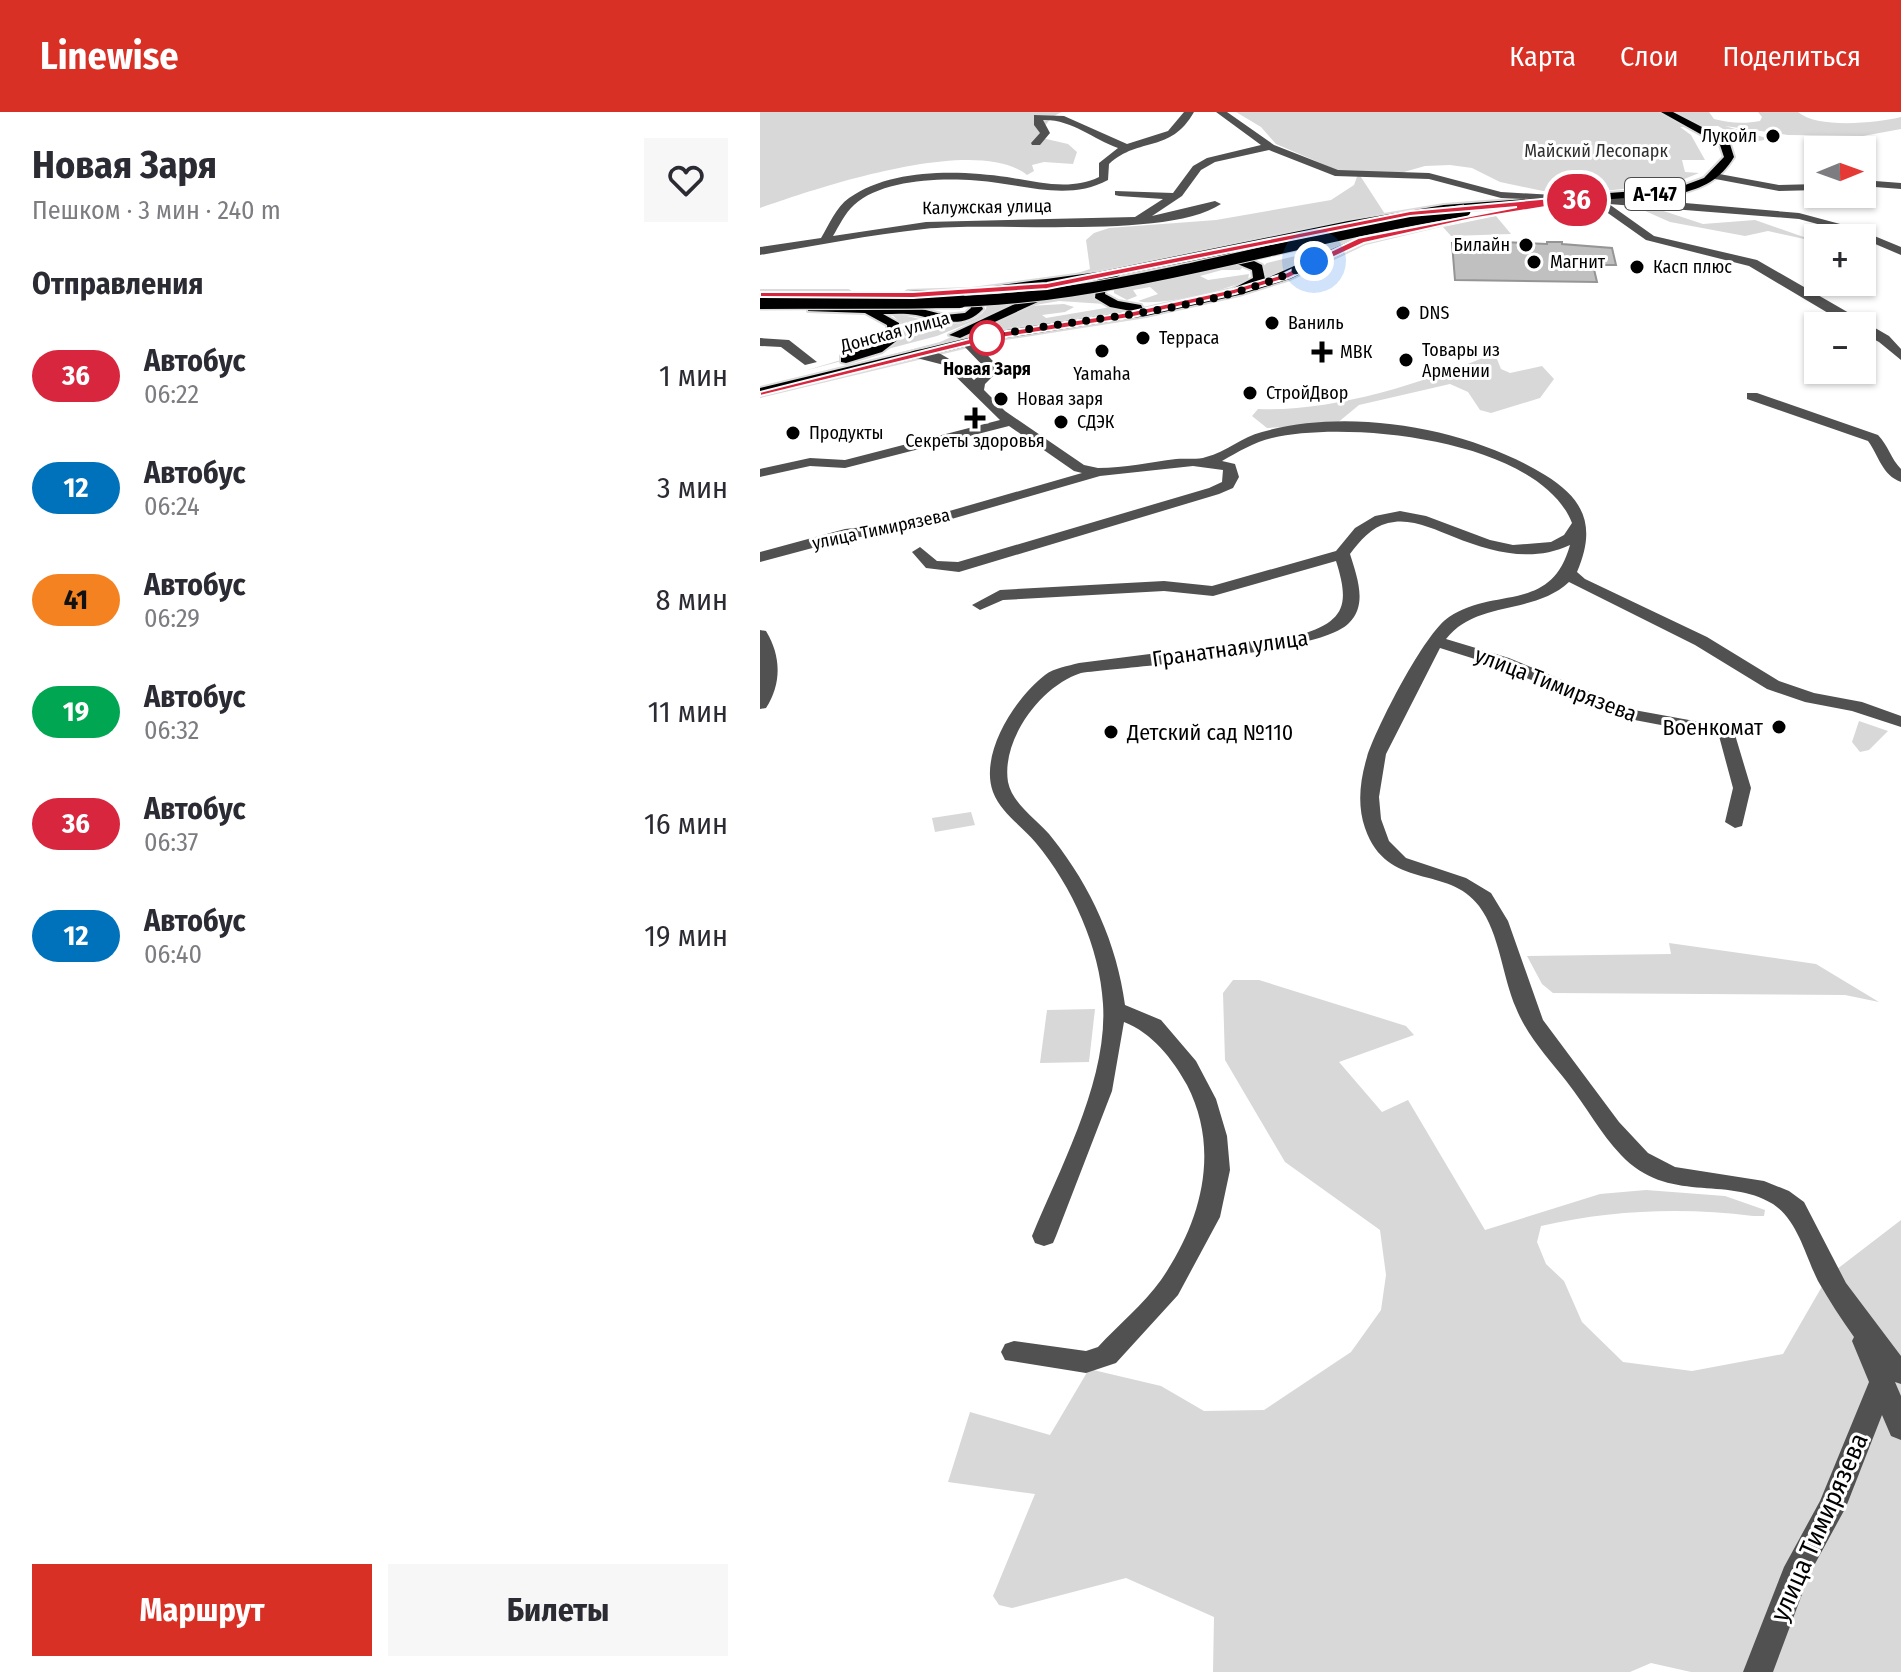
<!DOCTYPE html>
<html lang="ru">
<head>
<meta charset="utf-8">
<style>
	body { margin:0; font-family:"Fira Sans Condensed",sans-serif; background:#f7f7f7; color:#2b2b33; height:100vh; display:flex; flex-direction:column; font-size:30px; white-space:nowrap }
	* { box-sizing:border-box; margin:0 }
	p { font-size:26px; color:#7c7c81 }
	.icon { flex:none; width:44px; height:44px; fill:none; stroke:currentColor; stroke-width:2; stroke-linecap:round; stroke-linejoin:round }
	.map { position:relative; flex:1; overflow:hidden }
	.side { display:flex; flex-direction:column; background:#fff; width:760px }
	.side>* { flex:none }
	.badge { padding:0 16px; border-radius:26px; font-size:28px; line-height:52px }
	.needle { width:52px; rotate:89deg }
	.tools { position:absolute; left:1044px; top:24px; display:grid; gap:16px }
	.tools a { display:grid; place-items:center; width:72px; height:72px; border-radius:0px; background:#fff; box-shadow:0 2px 6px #0004; font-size:40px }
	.you { position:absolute; width:40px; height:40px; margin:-20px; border:6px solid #fff; border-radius:50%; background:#1a73e8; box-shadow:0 0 0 12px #1a73e833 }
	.map>.badge { position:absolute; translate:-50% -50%; box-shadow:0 0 0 4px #fff }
	h2 { padding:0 32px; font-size:30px; line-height:72px }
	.round { display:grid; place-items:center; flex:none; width:84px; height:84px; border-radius:0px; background:#f7f7f7 }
	.headline { display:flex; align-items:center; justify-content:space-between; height:136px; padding:0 32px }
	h1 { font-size:38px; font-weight:700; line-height:60px }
	.primary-button { display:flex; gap:16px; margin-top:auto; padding:16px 32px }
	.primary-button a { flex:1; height:92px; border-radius:0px; background:#d93025; color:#fff; font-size:32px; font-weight:700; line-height:92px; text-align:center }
	.primary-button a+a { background:#f7f7f7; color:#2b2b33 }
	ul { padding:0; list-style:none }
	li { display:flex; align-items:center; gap:24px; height:112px; padding:0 32px }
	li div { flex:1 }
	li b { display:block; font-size:30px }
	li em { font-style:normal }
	li .badge { min-width:88px; font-weight:700; text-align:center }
	header { display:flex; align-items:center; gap:48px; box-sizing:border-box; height:112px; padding:0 40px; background:#d93025; color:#fff }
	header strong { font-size:38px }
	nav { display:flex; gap:44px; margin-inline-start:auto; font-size:28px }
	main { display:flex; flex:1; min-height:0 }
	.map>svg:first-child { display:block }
</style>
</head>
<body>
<header>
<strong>Linewise</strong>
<nav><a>Карта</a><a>Слои</a><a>Поделиться</a></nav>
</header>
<main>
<section class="side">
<div class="headline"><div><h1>Новая Заря</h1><p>Пешком · 3 мин · 240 m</p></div><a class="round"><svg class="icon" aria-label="heart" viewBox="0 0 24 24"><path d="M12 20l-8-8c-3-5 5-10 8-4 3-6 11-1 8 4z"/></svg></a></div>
<h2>Отправления</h2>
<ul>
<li><span class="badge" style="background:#d7263d;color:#fff">36</span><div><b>Автобус</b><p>06:22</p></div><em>1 мин</em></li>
<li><span class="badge" style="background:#0072bc;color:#fff">12</span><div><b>Автобус</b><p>06:24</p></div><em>3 мин</em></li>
<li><span class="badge" style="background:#f58220;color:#111">41</span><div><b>Автобус</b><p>06:29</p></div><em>8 мин</em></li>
<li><span class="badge" style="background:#00a651;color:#fff">19</span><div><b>Автобус</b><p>06:32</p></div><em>11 мин</em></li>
<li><span class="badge" style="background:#d7263d;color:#fff">36</span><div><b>Автобус</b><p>06:37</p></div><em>16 мин</em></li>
<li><span class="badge" style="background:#0072bc;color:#fff">12</span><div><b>Автобус</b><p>06:40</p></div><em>19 мин</em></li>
</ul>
<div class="primary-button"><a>Маршрут</a><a>Билеты</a></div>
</section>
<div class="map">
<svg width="1141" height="1560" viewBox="0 0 1141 1560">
	<rect width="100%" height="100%" fill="#fff"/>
	<g fill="#d8d8d8">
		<path d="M 0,0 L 302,0 C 291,4 282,14 282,26 L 308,32 L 317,40 L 313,52 L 284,50 L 272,53 L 274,59 L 267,63 C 216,22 57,76 0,96 Z"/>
		<path d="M 476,0 L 949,0 L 954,7 C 969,11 984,12 1000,9 L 1002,5 L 998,0 L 1038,0 C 1057,17 1117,11 1141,5 L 1141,17 L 1103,24 L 1028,23 L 965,14 L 1010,27 L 987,31 L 958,14 L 920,15 L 931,23 L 945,48 L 922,48 L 925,60 L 939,61 L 912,72 L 843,79 L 943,112 L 995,108 L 1058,130 L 1008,119 L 985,124 L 910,110 L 840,79 L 783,79 L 740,70 L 712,56 L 690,53 L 665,54 L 644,60 L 599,62 L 625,102 L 293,169 L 330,157 L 326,128 L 334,121 L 349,116 L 456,108 L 571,88 L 594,73 L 598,62 L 579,59 L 516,32 L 501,15 Z"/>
		<polygon points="736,104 751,122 691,124 683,115"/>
		<path d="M 619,119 C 581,131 538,162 502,167 L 503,154 L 507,151 L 568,136 L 560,130 Z"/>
		<path d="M 479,151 L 484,154 L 480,158 L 462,158 L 440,164 L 448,168 L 489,162 L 488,167 C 472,178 395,195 378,189 L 398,182 L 390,175 L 373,178 L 377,184 L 367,188 L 354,181 L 354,175 Z"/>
		<path d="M 301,174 L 177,224 L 44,259 L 131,233 L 139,226 L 144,214 L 131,202 C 162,203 200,227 226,197 L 227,192 L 213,182 Z"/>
		<polygon points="337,175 345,192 299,189 269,194 304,192 314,195 305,200 282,203 286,206 357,194 381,197 248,216 0,277 180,230 284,184"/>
		<path d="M 725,245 L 737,247 L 741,257 L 750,261 L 782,254 L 794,267 L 780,286 L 731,301 L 720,298 L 708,280 L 690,272 L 599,293 L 576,312 L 507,316 L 492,304 L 498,297 C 571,300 657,273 725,245 Z"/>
		<polygon points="1099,609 1128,619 1109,638 1100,640 1092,630"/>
		<polygon points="211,700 215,713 175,720 172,706"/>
		<polygon points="909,831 1056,852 1119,890 1085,883 793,881 782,872 767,844 911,842"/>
		<path d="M 473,868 L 499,868 L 646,914 L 654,923 L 579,950 L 622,1000 L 648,988 L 725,1118 L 840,1082 L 886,1078 L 965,1084 L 1005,1098 L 1004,1104 L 993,1104 C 923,1095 850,1098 781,1114 L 777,1130 L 786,1152 L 804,1169 L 822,1210 L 863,1250 L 932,1259 L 1023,1242 L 1068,1164 L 1141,1108 L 1141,1560 L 931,1560 L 891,1551 L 870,1560 L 453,1560 L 454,1505 L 366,1466 L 252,1496 L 239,1493 L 233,1484 L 275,1382 L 188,1370 L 210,1300 L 290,1323 L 329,1257 L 401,1274 L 444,1299 L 504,1298 L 591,1240 L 621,1198 L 626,1163 L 620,1118 L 525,1050 L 465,948 L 463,881 Z"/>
		<polygon points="335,897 329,950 280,951 287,898"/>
	</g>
	<polygon fill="#c0c0c0" stroke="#959595" stroke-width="2" points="719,129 787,132 787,130 802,130 802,132 852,136 856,153 833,153 837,170 695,168 692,131"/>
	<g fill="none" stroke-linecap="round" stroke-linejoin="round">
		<g stroke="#dbdbdb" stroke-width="4">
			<g id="major">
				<path d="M 901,0 L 913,0 L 969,29 L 974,45 C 960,68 943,76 918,82 L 684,100 L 469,141 L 486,145 L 502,153 L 505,167 L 597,126 L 695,105 L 701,108 L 605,131 L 530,167 L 479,183 L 386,204 L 233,228 L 0,284 L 0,276 L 233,220 L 371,199 L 350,195 L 335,186 L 337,168 L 213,184 L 218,185 L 223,197 C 204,218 180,208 156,203 C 145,201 134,202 123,202 L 139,211 L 139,227 L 122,240 L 86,251 L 81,250 L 81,244 L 112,234 L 128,223 L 127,213 L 105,201 L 48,199 L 48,193 L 52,192 L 154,195 L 185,203 L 205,201 L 211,196 L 209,190 L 190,185 L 148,187 L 142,183 L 148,179 L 212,177 L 338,160 L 588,109 L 684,93 L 917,76 L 944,66 L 964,45 L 960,33 ZM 458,144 L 492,158 L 493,166 L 472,177 L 383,197 L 381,193 L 358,189 L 345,182 L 346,173 L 360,163 Z"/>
				<polygon points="289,176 295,180 293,183 200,226 189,223"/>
				<polygon points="0,179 88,179 94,183 88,187 0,187"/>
			</g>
		</g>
		<g fill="#515151" fill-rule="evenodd">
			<path d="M 424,0 L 434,0 C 410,42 380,24 349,52 L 348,68 C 313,87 275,76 238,71 C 198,65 126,64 94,93 C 85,101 79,114 73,124 L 166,110 L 375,105 L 403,87 L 359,84 L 355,83 L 355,79 L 413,81 L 433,54 L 447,46 L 501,33 L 456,0 L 467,0 L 514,33 L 578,58 L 669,61 L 741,80 L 828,85 L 833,83 L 1039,101 L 1095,116 L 1141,135 L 1141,143 L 1087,120 L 1039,107 L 849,92 L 894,124 L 997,148 L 1129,224 L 1141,237 L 1141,248 L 1119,230 L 1102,221 L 1102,214 L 1090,214 L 989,154 L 886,128 L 828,87 L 823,89 L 741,86 L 669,67 L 575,64 L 509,38 L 455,50 L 441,58 L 422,84 L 392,104 L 455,89 L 461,92 C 408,128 234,109 164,117 C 109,123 54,134 0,143 L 0,135 L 61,126 C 69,113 76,95 89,86 C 131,56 199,58 247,65 C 277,70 311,79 339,65 L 339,51 L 358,36 C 333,27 311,7 283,8 L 290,21 L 280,33 L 272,33 L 271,31 L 280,21 L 274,13 L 274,3 L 304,4 L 367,32 L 408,19 Z"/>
			<polygon points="954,61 1019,73 1058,72 1058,78 1019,79 950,66 949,64"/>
			<polygon points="1102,68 1141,71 1141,77 1102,74"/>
			<polygon points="0,226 29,228 57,250 45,253 21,235 0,234"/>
			<path d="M 203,227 L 213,227 L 240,257 L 225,272 L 224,278 L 245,299 L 324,353 L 338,356 C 365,356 390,350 416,347 C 426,346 438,348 446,345 C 466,340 482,325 502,320 C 590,295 708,316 785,363 C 826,388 836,416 817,460 L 825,467 L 947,525 L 1019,569 L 1054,581 L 1102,590 L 1141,604 L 1141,615 L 1092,599 L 1045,590 L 1007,577 L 935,533 L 809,470 C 774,503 716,488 686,527 L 749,546 L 874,598 L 973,616 L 991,676 L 982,714 L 975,716 L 965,710 L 973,676 L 959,624 L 864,606 L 737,554 L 680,536 L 626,642 L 619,685 L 621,707 L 629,729 L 646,746 L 706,766 L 731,781 L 748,809 L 783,908 L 859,1010 L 888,1041 L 915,1055 L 1004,1069 L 1029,1079 L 1044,1090 L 1086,1171 L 1141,1244 L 1141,1272 L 1135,1270 L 1141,1284 L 1141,1328 L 1131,1324 L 1122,1303 L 1086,1395 L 1050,1461 L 1013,1560 L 983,1560 L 1024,1455 L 1060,1389 L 1109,1270 L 1092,1229 L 1094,1225 C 1081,1207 1069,1188 1058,1169 C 1045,1143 1038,1109 1013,1092 C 966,1063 908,1093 861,1043 C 840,1021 826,994 807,970 C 789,947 767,924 756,896 C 742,864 740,822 719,794 C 688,752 627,780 605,716 C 597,693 600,668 607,645 C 616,616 665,520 689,505 C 735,474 791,502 810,433 C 772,451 731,440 694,425 C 674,417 650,405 628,411 C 611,415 600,429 590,442 C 597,465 608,492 589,511 C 561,541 370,555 321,561 C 282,573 241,627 248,670 C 253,694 279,708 293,727 C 331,775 357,832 365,893 L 401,908 L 436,949 L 456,987 L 467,1024 L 470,1058 L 460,1105 L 418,1183 L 356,1251 L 326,1261 L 245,1248 L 241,1240 L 245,1232 L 254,1229 L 326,1239 L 338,1235 C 358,1213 384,1192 401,1168 C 441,1110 461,1039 427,973 C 412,946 392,921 364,910 L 352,979 L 296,1124 L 293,1131 L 284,1134 L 275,1131 L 272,1124 C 300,1056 348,968 343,892 C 340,836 312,774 276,731 C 262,714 241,701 233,680 C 219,642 255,586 285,563 C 294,556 308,554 319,551 L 540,523 C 585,509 590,493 576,449 L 453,484 L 404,479 L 243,488 L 220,498 L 212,493 L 240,478 L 404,469 L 452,474 L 576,439 L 595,416 L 615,404 L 640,399 L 666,404 L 730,428 L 753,433 L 791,430 L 804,423 L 812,411 C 779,327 588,308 512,326 C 494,330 478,340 462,349 L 475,352 L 479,365 L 473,376 L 459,382 L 199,460 L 166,456 L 152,440 L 160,435 L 177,449 L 198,450 L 449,376 L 462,370 L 463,358 L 433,354 L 340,364 L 157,417 L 86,427 L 0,450 L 0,440 L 85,417 L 151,410 L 322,361 L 314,359 L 249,314 L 85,356 L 50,354 L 0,365 L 0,357 L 50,346 L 85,348 L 240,308 L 184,253 L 145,243 C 170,226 198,252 214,268 L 226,257 L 203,233 Z"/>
			<path d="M 987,281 L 997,281 L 1118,323 C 1128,333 1131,347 1141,357 L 1141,370 C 1122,363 1119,344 1108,329 L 987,287 Z"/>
			<path d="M 0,518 L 6,519 C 21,544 22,571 6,596 L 0,597 Z"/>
		</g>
		<use href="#major" fill="#000" fill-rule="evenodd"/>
		<g stroke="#dbdbdb" stroke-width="13" stroke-linecap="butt">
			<path id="major-bridge-far1" d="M 0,190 C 103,191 208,195 311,179 C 443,159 572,120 705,99"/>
		</g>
		<g stroke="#dbdbdb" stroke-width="17" stroke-linecap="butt">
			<polyline id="major-bridge" points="0,190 200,189"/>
		</g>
		<use href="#major-bridge-far1" stroke="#000" stroke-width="11"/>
		<use href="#major-bridge" stroke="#000" stroke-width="14"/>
	</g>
	<polygon fill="#d7263d" stroke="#fff" stroke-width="2" points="825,83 828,88 711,107 604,131 529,166 475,182 369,206 233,227 0,284 0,280 233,221 369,200 473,177 523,162 598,126 757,95 650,104 287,177 153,186 0,185 0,180 153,180 287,171 650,99"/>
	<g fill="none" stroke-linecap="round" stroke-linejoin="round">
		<path stroke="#000" stroke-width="8" stroke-dasharray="0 14.4" d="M 227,226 C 258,217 292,214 324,209 C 398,199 487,186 554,149"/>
	</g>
	<g fill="#000" stroke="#fff" stroke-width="3">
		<circle cx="1013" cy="24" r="8"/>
		<circle cx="766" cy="133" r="8"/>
		<circle cx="774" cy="150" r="8"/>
		<circle cx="877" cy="155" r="8"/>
		<circle cx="643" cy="201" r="8"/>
		<circle cx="512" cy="211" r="8"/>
		<circle cx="383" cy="226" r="8"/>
		<circle cx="342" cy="239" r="8"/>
		<path d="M558 228h8v8h8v8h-8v8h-8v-8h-8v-8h8z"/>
		<circle cx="646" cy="248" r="8"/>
		<circle cx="490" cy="281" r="8"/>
		<circle cx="241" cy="287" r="8"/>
		<path d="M211 294h8v8h8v8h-8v8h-8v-8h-8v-8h8z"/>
		<circle cx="301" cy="310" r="8"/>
		<circle cx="33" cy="321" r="8"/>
		<circle cx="1019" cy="615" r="8"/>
		<circle cx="351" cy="620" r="8"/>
	</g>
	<circle fill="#fff" stroke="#d7263d" stroke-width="4" cx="227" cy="226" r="16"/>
	<g text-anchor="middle" stroke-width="6" stroke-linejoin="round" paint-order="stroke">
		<g font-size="18" fill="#000" stroke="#fff" text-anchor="start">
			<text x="997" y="30" text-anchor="end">Лукойл</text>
			<text x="750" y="139" text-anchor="end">Билайн</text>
			<text x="790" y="156">Магнит</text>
			<text x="893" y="161">Касп плюс</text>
			<text x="659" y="207">DNS</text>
			<text x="528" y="217">Ваниль</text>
			<text x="399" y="232">Терраса</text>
			<text x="662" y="244">Товары из<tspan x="662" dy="21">Армении</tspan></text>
			<text x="580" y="246">МВК</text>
			<text x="342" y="268" text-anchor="middle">Yamaha</text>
			<text x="506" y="287">СтройДвор</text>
			<text x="257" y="293">Новая заря</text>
			<text x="317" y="316">СДЭК</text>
			<text x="49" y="327">Продукты</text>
			<text x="215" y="335" text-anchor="middle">Секреты здоровья</text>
		</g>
		<g font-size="18" fill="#2f2f2f" stroke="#fff">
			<text x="836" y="45">Майский Лесопарк</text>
		</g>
		<g font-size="18" fill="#000" stroke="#fff">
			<text transform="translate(227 95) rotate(-1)" y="6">Калужская улица</text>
			<text transform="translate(135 220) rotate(-15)" y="6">Донская улица</text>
			<text transform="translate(121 417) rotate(-12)" y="6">улица Тимирязева</text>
		</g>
		<g font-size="18" font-weight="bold" fill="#000" stroke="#fff">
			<text x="227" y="263">Новая Заря</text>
		</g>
		<rect fill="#fff" stroke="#4c4c4c" stroke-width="2" x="865" y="66" width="60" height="32" rx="6"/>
		<g font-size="20" font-weight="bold" fill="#000">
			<text x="895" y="89">А-147</text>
		</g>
		<g font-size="22" fill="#000" stroke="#fff">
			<text transform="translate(470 536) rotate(-8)" y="8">Гранатная улица</text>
			<text transform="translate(796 572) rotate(21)" y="8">улица Тимирязева</text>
		</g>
		<g font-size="22" fill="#000" stroke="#fff" text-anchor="end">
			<text x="1003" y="623">Военкомат</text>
			<text x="367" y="628" text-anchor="start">Детский сад №110</text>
		</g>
		<g font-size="26" fill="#000" stroke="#fff">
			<text transform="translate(1059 1415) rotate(-66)" y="9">улица Тимирязева</text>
		</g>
	</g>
</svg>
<div class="tools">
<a><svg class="needle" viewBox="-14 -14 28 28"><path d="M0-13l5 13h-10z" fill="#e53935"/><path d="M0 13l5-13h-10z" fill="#7c7c81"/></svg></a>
<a>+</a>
<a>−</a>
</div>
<div class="you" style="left:554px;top:149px"></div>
<b class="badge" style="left:817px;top:88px;background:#d7263d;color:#fff">36</b>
</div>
</main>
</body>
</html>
